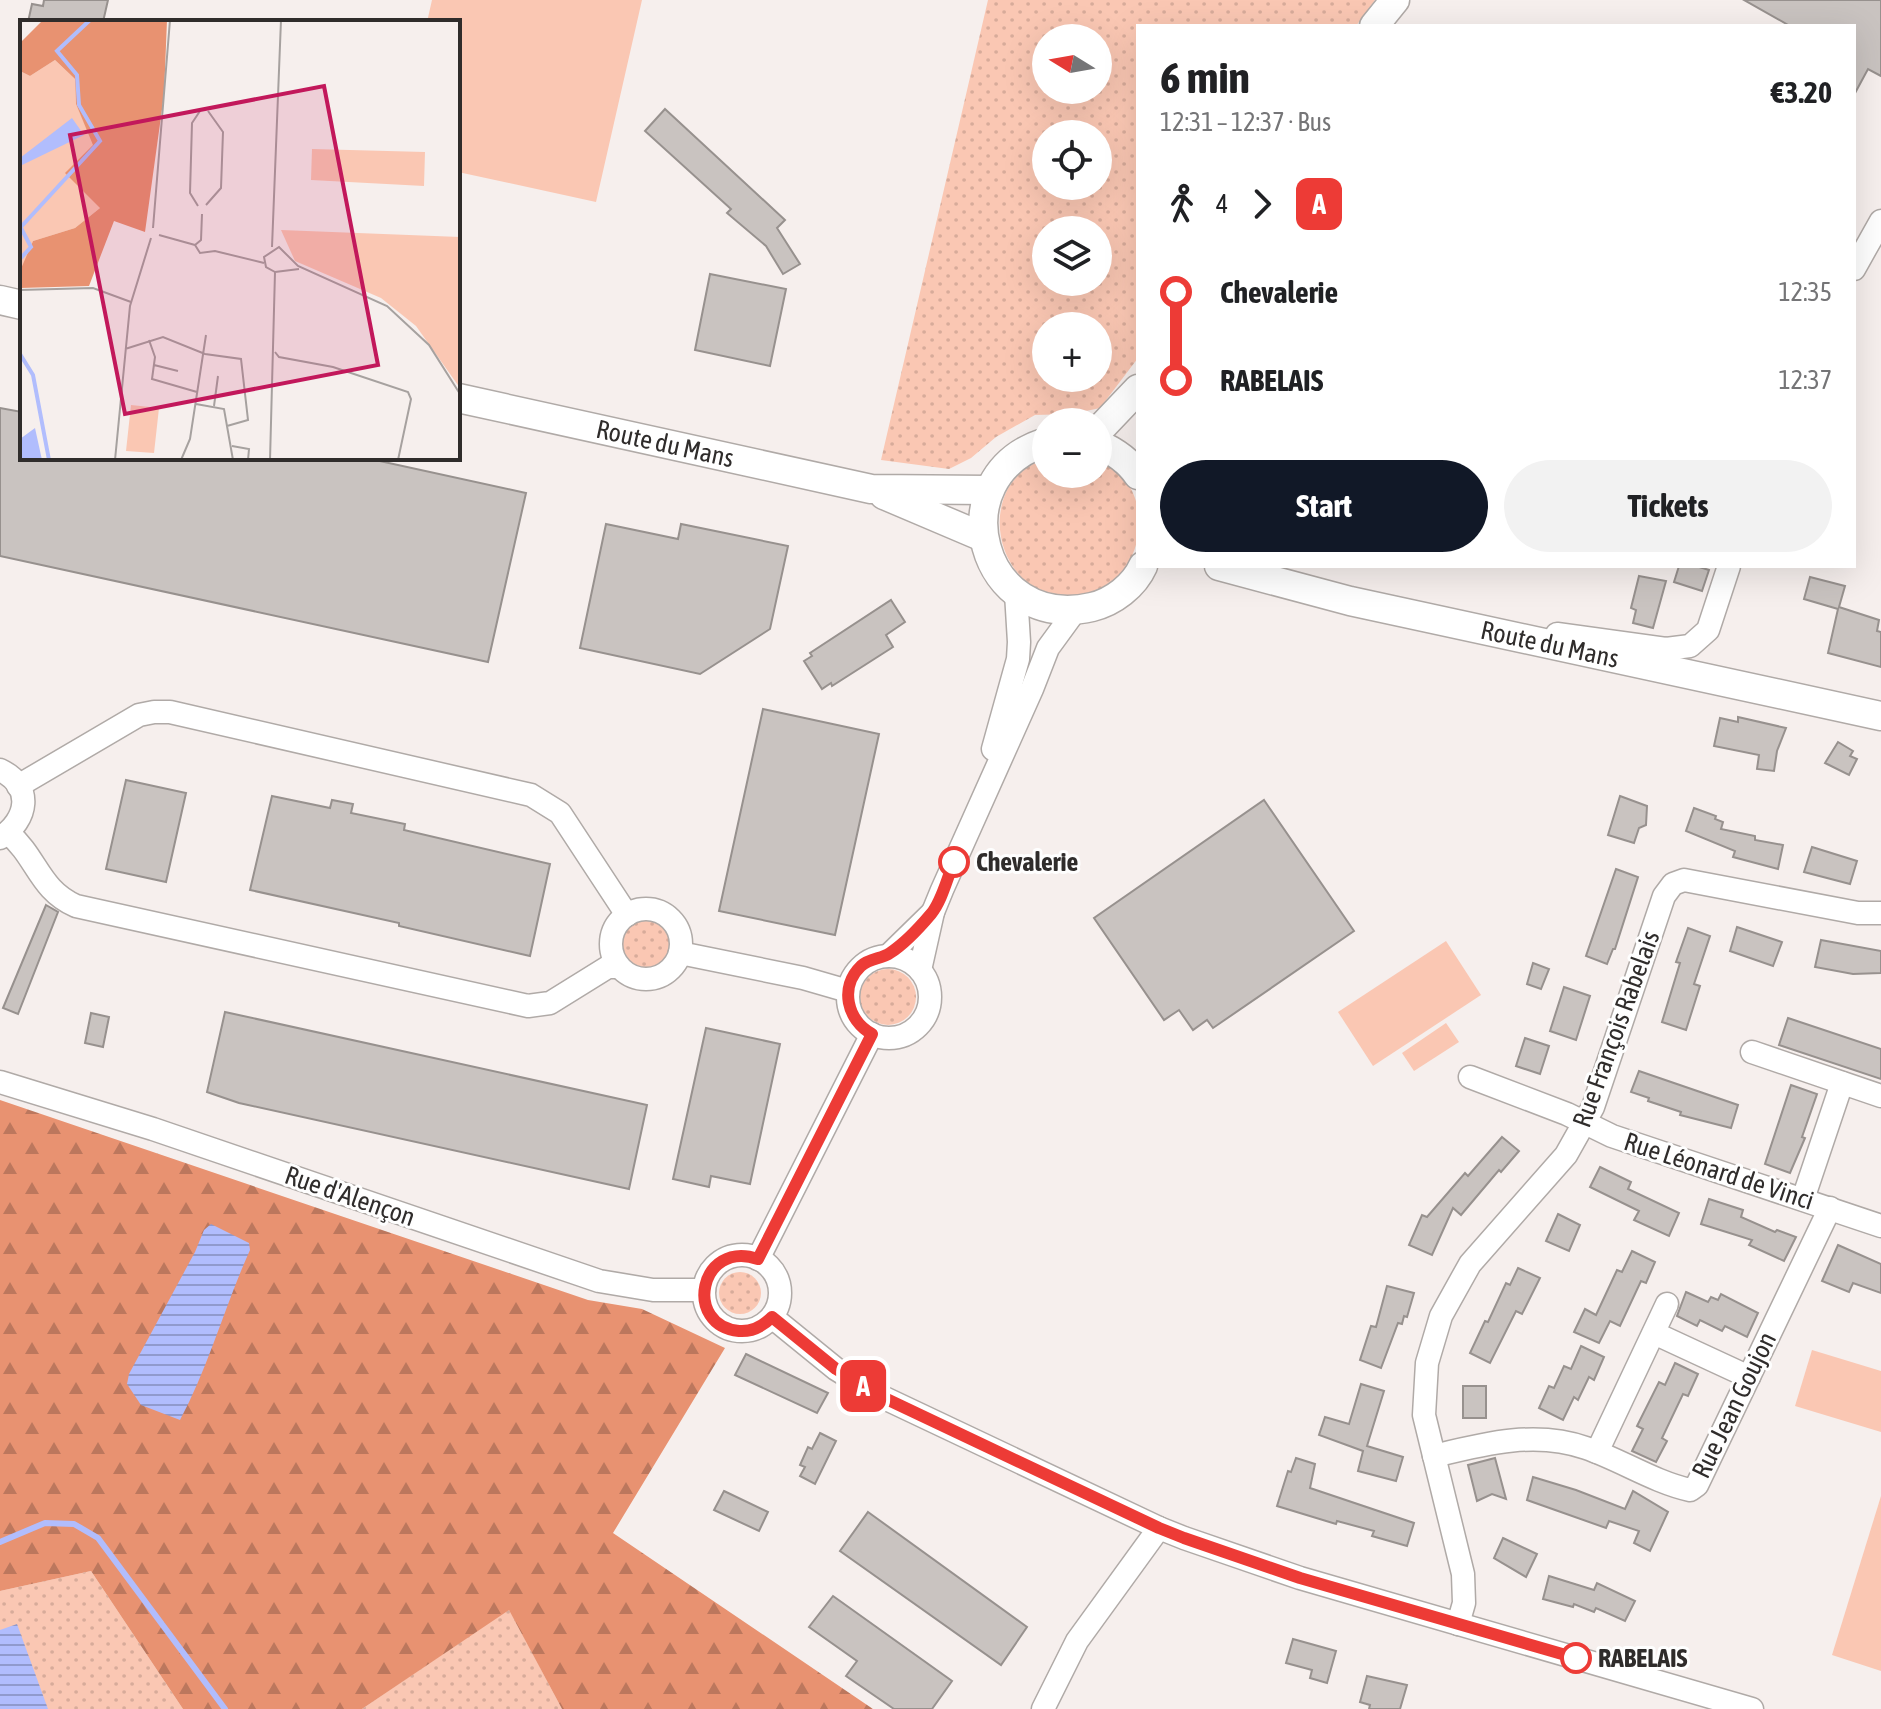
<!DOCTYPE html>
<html lang="en">
<head>
<meta charset="utf-8">
<style>
	body { margin:0; font-family:"Asap Condensed",sans-serif; background:#f2f2f2; color:#202124; height:100vh; display:flex; flex-direction:column; font-size:30px; white-space:nowrap }
	* { box-sizing:border-box; margin:0 }
	p { font-size:26px; color:#757577 }
	.icon { flex:none; width:44px; height:44px; fill:none; stroke:currentColor; stroke-width:2; stroke-linecap:round; stroke-linejoin:round }
	.map { position:relative; flex:1; overflow:hidden }
	.sheet { position:absolute; left:1136px; top:24px; width:720px; height:544px; display:flex; flex-direction:column; background:#fff; border-radius:0px; box-shadow:0 8px 32px #0002 }
	.sheet>* { flex:none }
	.badge { padding:0 16px; border-radius:12px; font-size:28px; line-height:52px }
	.needle { width:52px; rotate:281deg }
	.fabs { position:absolute; left:1032px; top:24px; display:grid; gap:16px }
	.fabs a { display:grid; place-items:center; width:80px; height:80px; border-radius:50%; background:#fff; box-shadow:0 8px 32px #0002; font-size:40px }
	.map>.badge { position:absolute; translate:-50% -50%; box-shadow:0 0 0 4px #fff }
	.legs { display:flex; align-items:center; gap:12px; height:88px; padding:0 24px; font-size:26px }
	.legs p { margin-inline-start:auto }
	.head { display:flex; align-items:center; justify-content:space-between; height:136px; padding:0 24px }
	h1 { font-size:44px; font-weight:700; line-height:60px }
	.button { display:flex; gap:16px; margin-top:auto; padding:16px 24px }
	.button a { flex:1; height:92px; border-radius:48px; background:#111827; color:#fff; font-size:32px; font-weight:700; line-height:92px; text-align:center }
	.button a+a { background:#f2f2f2; color:#202124 }
	ul { padding:0 24px; list-style:none }
	li { display:flex; align-items:center; gap:28px; height:88px; font-size:30px }
	li i { display:grid; place-items:center; width:12px; height:100%; margin:0 10px; background:currentColor }
	li i::after { content:''; width:20px; height:20px; margin:-10px; border:6px solid; border-radius:50%; background:#fff }
	li p { margin-inline-start:auto }
	li:first-child i { background:linear-gradient(#0000 50%,currentColor 0) }
	li:last-child i { background:linear-gradient(currentColor 50%,#0000 0) }
	.map>svg:first-child { display:block }
</style>
</head>
<body>
<div class="map">
<svg width="1881" height="1709" viewBox="0 0 1881 1709">
	<defs>
		<pattern id="grass-dots" width="8" height="8" patternUnits="userSpaceOnUse" patternTransform="scale(2)"><rect width="8" height="8" fill="#fac7b3"/><path d="M2 2h.1M6 6h.1" fill="none" stroke="#d7ab9a" stroke-width="1.8" stroke-linecap="round"/></pattern>
		<pattern id="forest-firs" width="22" height="20" patternUnits="userSpaceOnUse" patternTransform="scale(2)"><rect width="22" height="20" fill="#e89271"/><path d="M5 1l3.5 6h-7zM16 11l3.5 6h-7z" fill="#bc775d"/></pattern>
		<pattern id="water-rules" width="6" height="5" patternUnits="userSpaceOnUse" patternTransform="scale(2)"><rect width="6" height="5" fill="#b1bdfd"/><path d="M0 2.5h6" fill="none" stroke="#909acd"/></pattern>
	</defs>
	<rect width="100%" height="100%" fill="#f6efed"/>
	<g fill="url(#grass-dots)" fill-rule="evenodd">
		<path d="M 988,0 L 1375,0 L 1356,26 L 1138,26 L 1138,358 L 1100,408 L 1072,414 L 1035,415 L 996,437 L 971,458 L 949,469 L 881,460 ZM 1046,38 L 1098,38 L 1098,90 L 1046,90 ZM 1046,134 L 1098,134 L 1098,186 L 1046,186 ZM 1046,230 L 1098,230 L 1098,282 L 1046,282 ZM 1046,326 L 1098,326 L 1098,378 L 1046,378 Z"/>
		<path d="M 1046,459 L 1046,474 L 1098,474 L 1098,461 C 1168,487 1143,601 1067,597 C 991,594 973,480 1046,459 Z"/>
		<circle cx="646" cy="944" r="26"/>
		<circle cx="888" cy="997" r="28"/>
		<circle cx="740" cy="1293" r="21"/>
		<polygon points="91,1571 183,1709 0,1709 0,1591"/>
		<polygon points="509,1609 562,1709 362,1709"/>
	</g>
	<polygon fill="url(#forest-firs)" points="0,1100 588,1300 642,1309 725,1348 613,1533 873,1709 562,1709 509,1610 362,1709 183,1709 91,1571 0,1591"/>
	<g fill="#fac7b3">
		<polygon points="432,0 642,0 596,202 458,172 458,22 427,22"/>
		<polygon points="1446,941 1481,995 1373,1066 1338,1012"/>
		<polygon points="1446,1023 1459,1042 1414,1071 1402,1053"/>
		<polygon points="1812,1350 1881,1371 1881,1432 1795,1406"/>
		<polygon points="1881,1496 1881,1671 1832,1655"/>
	</g>
	<g fill="url(#water-rules)">
		<path d="M 211,1224 L 249,1243 L 250,1250 C 225,1305 209,1366 180,1420 L 141,1405 L 127,1384 L 129,1374 L 195,1252 L 204,1230 Z"/>
		<polygon points="17,1624 48,1709 0,1709 0,1630"/>
	</g>
	<g fill="none" stroke-linecap="round" stroke-linejoin="round">
		<polyline stroke="#b1bdfd" stroke-width="6" points="0,1542 45,1523 74,1524 98,1538 225,1709"/>
	</g>
	<g fill="#c9c3c0" stroke="#97918e" stroke-width="2">
		<polygon points="44,0 108,0 103,22 28,22 32,4 43,6"/>
		<polygon points="1744,0 1881,0 1881,76 1868,69 1854,95 1854,26 1790,26"/>
		<polygon points="665,109 785,220 777,228 800,264 783,274 766,246 727,213 731,209 645,131"/>
		<polygon points="710,274 786,289 770,366 695,350"/>
		<polygon points="0,408 22,412 22,458 366,458 526,493 488,662 0,556"/>
		<polygon points="606,524 678,539 681,524 788,546 770,629 700,674 580,648"/>
		<polygon points="1679,566 1696,566 1709,570 1702,591 1674,582"/>
		<polygon points="1639,576 1666,581 1653,628 1633,623 1636,610 1631,608"/>
		<polygon points="1810,577 1845,586 1839,607 1879,620 1877,631 1881,632 1881,667 1828,653 1838,609 1804,599"/>
		<polygon points="891,600 905,622 886,635 893,647 832,686 831,683 822,689 804,661 812,656 810,653"/>
		<polygon points="763,709 879,734 835,935 719,911"/>
		<polygon points="1738,717 1786,728 1777,751 1774,771 1757,769 1759,755 1714,746 1720,718 1738,722"/>
		<polygon points="1838,742 1853,751 1850,756 1857,759 1849,775 1825,763"/>
		<polygon points="126,780 186,793 166,882 106,869"/>
		<polygon points="272,796 330,808 332,800 353,804 351,813 405,824 404,830 550,864 530,956 399,926 399,923 250,890"/>
		<polygon points="1620,796 1647,806 1646,825 1639,828 1634,843 1608,835"/>
		<polygon points="1264,800 1354,931 1213,1028 1207,1020 1193,1030 1179,1010 1164,1020 1094,918"/>
		<polygon points="1694,808 1716,816 1715,819 1723,822 1721,829 1755,836 1755,840 1783,845 1778,869 1733,857 1735,851 1686,831"/>
		<polygon points="1812,847 1857,861 1850,884 1804,872"/>
		<polygon points="1616,869 1638,877 1615,949 1613,949 1607,964 1586,956"/>
		<polygon points="46,905 58,912 18,1014 3,1008"/>
		<polygon points="1737,927 1782,942 1773,966 1730,951"/>
		<polygon points="1688,928 1710,936 1694,984 1700,986 1686,1030 1662,1022 1680,963 1676,962"/>
		<polygon points="1821,940 1881,951 1881,973 1853,974 1815,967"/>
		<polygon points="1533,963 1549,969 1541,989 1527,984"/>
		<polygon points="1564,987 1590,996 1576,1040 1550,1031"/>
		<polygon points="225,1012 647,1105 629,1189 239,1103 207,1092"/>
		<polygon points="91,1013 109,1017 103,1047 85,1043"/>
		<polygon points="1788,1018 1881,1049 1881,1079 1779,1045"/>
		<polygon points="706,1028 780,1044 750,1184 711,1176 709,1187 673,1179"/>
		<polygon points="1525,1038 1549,1046 1540,1074 1516,1066"/>
		<polygon points="1639,1071 1738,1105 1731,1128 1680,1115 1681,1112 1648,1101 1649,1098 1631,1092"/>
		<polygon points="1791,1085 1817,1094 1802,1137 1805,1138 1790,1173 1765,1164"/>
		<polygon points="1502,1137 1519,1151 1501,1172 1499,1170 1461,1215 1453,1208 1432,1255 1409,1245 1422,1215 1427,1217 1465,1173 1468,1176"/>
		<polygon points="1600,1167 1631,1182 1628,1189 1679,1213 1669,1236 1634,1220 1639,1211 1590,1187"/>
		<polygon points="1709,1199 1743,1210 1741,1217 1775,1232 1777,1230 1796,1237 1784,1261 1749,1245 1752,1240 1701,1224"/>
		<polygon points="1558,1214 1580,1225 1569,1251 1546,1241"/>
		<polygon points="1838,1245 1881,1264 1881,1293 1853,1283 1849,1292 1822,1281"/>
		<polygon points="1632,1251 1655,1262 1646,1283 1641,1281 1620,1326 1610,1321 1599,1343 1574,1332 1585,1309 1596,1315 1617,1270 1622,1272"/>
		<polygon points="1518,1268 1540,1278 1522,1314 1516,1311 1490,1363 1470,1353 1485,1321 1488,1322 1506,1283 1510,1285"/>
		<polygon points="1387,1286 1414,1293 1407,1317 1404,1316 1402,1324 1398,1323 1381,1368 1360,1360 1371,1326 1376,1327"/>
		<polygon points="1686,1292 1708,1302 1711,1297 1718,1300 1721,1294 1758,1313 1747,1337 1725,1326 1722,1331 1700,1320 1697,1326 1677,1316"/>
		<polygon points="1581,1346 1604,1357 1594,1380 1589,1377 1578,1400 1574,1397 1563,1420 1539,1408 1549,1386 1554,1388 1564,1366 1571,1369"/>
		<polygon points="746,1354 828,1393 817,1413 735,1375"/>
		<polygon points="1675,1363 1698,1374 1688,1396 1683,1394 1662,1438 1667,1441 1656,1462 1632,1451 1643,1429 1637,1426 1659,1382 1665,1385"/>
		<polygon points="1361,1384 1384,1391 1367,1446 1403,1457 1396,1481 1358,1471 1363,1451 1319,1435 1325,1417 1349,1424"/>
		<rect x="1463" y="1386" width="23" height="32"/>
		<polygon points="820,1433 836,1441 815,1484 800,1476 805,1467 800,1465 808,1447 812,1449"/>
		<polygon points="1296,1458 1315,1464 1310,1488 1414,1523 1407,1546 1372,1536 1374,1531 1337,1521 1336,1524 1277,1506 1288,1471 1291,1472"/>
		<polygon points="1495,1458 1506,1499 1492,1494 1477,1501 1468,1465"/>
		<polygon points="1533,1477 1576,1490 1625,1509 1633,1491 1668,1512 1650,1551 1634,1543 1639,1531 1609,1521 1606,1528 1527,1500"/>
		<polygon points="724,1491 768,1512 759,1531 714,1510"/>
		<polygon points="868,1512 1027,1627 1001,1665 840,1551"/>
		<polygon points="1503,1538 1537,1554 1526,1577 1494,1558"/>
		<polygon points="1549,1576 1594,1590 1597,1583 1635,1601 1625,1621 1596,1608 1594,1612 1574,1604 1573,1607 1543,1599"/>
		<polygon points="833,1596 952,1681 932,1709 894,1709 846,1676 857,1661 809,1627"/>
		<polygon points="1293,1639 1336,1651 1327,1683 1310,1678 1312,1670 1286,1663"/>
		<polygon points="1367,1676 1407,1685 1400,1709 1369,1709 1370,1705 1360,1702"/>
	</g>
	<g fill="none" stroke-linecap="round" stroke-linejoin="round">
		<g stroke="#b0aaa7" stroke-width="25">
			<g id="minor">
				<polyline points="1854,269 1881,221"/>
				<polyline points="1557,634 1666,649 1690,646 1708,630 1729,566"/>
				<polyline points="993,749 1018,659 1019,642 1016,593"/>
				<path d="M 0,770 C 34,786 28,820 0,838"/>
				<polyline points="18,786 139,715 154,712 170,712 531,795 560,813 627,915"/>
				<path d="M 8,833 C 37,857 39,890 76,906 L 528,1006 L 550,1003 L 608,967 L 619,967"/>
				<circle cx="646" cy="944" r="35"/>
				<polyline points="680,953 803,978 848,991"/>
				<circle cx="889" cy="997" r="41"/>
				<polyline points="888,956 933,912"/>
				<polyline points="920,970 933,912 942,890 1032,689 1048,648 1075,611"/>
				<polyline points="1752,1052 1881,1096"/>
				<polyline points="1470,1077 1567,1114 1612,1136 1881,1226"/>
				<polyline points="0,1082 153,1129 599,1281 653,1290 704,1290"/>
				<polyline points="1803,1199 1842,1083"/>
				<circle cx="742" cy="1293" r="38"/>
				<polyline points="758,1259 872,1034"/>
				<polyline points="772,1317 836,1369 878,1395 1159,1528 1184,1538 1300,1578 1752,1709"/>
				<polyline points="1654,1333 1749,1377"/>
				<polyline points="1597,1452 1667,1304"/>
				<path d="M 1434,1456 C 1483,1444 1536,1430 1586,1448 C 1621,1460 1654,1482 1690,1490 L 1697,1485 L 1830,1208"/>
				<polyline points="1458,1624 1464,1603 1463,1574 1424,1415 1427,1363 1441,1316 1470,1264 1566,1155 1593,1107 1664,896 1673,884 1684,880 1858,913 1881,913"/>
				<polyline points="1043,1709 1077,1641 1159,1528"/>
			</g>
		</g>
		<g stroke="#b0aaa7" stroke-width="31">
			<g id="major">
				<polyline points="1374,26 1395,0"/>
				<polyline points="0,300 22,305"/>
				<path id="s1" d="M 458,398 L 871,489 L 989,490"/>
				<polyline points="1098,431 1138,389"/>
				<path d="M 1046,442 C 938,476 980,633 1092,607 C 1113,602 1134,586 1143,566"/>
				<path d="M 1098,444 C 1114,451 1128,460 1138,475"/>
				<polyline points="884,495 983,537"/>
				<path id="s2" d="M 1219,566 L 1350,601 L 1881,716"/>
			</g>
		</g>
		<use href="#minor" stroke="#fff" stroke-width="22"/>
		<use href="#major" stroke="#fff" stroke-width="28"/>
	</g>
	<g fill="none" stroke-linecap="round" stroke-linejoin="round">
		<g stroke="#fff" stroke-width="18">
			<path id="line-1" d="M 954,862 C 947,878 942,901 931,914 C 920,927 904,944 890,953 C 882,959 870,958 861,966 C 839,987 847,1020 872,1034 L 758,1259 C 699,1239 683,1326 739,1331 C 752,1332 763,1326 772,1317 L 836,1369 L 878,1395 L 1159,1528 L 1184,1538 L 1300,1578 L 1576,1658"/>
		</g>
		<use href="#line-1" stroke="#ed3b36" stroke-width="12"/>
	</g>
	<g fill="#fff" stroke="#ed3b36" stroke-width="4">
		<circle cx="954" cy="862" r="14"/>
		<circle cx="1576" cy="1658" r="14"/>
	</g>
	<g text-anchor="middle" stroke-width="6" stroke-linejoin="round" paint-order="stroke">
		<g font-size="26" fill="#2f2c2b" stroke="#fefefe">
			<text dy="9" stroke="none"><textPath href="#s1" startOffset="212">Route du Mans</textPath></text>
			<text dy="9" stroke="none"><textPath href="#s2" startOffset="340">Route du Mans</textPath></text>
			<text transform="translate(1616 1029) rotate(-70)" y="9">Rue François Rabelais</text>
			<text transform="translate(1719 1171) rotate(18)" y="9">Rue Léonard de Vinci</text>
			<text transform="translate(350 1196) rotate(19)" y="9">Rue d'Alençon</text>
			<text transform="translate(1734 1405) rotate(-64)" y="9">Rue Jean Goujon</text>
		</g>
		<g font-size="26" font-weight="bold" fill="#2f2c2b" stroke="#fefefe" text-anchor="start">
			<text x="976" y="871">Chevalerie</text>
			<text x="1598" y="1667">RABELAIS</text>
		</g>
	</g>
	<g transform="translate(20 20)">
		<rect width="440" height="440" fill="#f6efed"/>
		<path d="M 35,40 L 55,59 L 56,84 L 74,125 L 80,188 L 55,208 L 13,221 L 2,251 L 0,51 L 10,56 ZM 261,210 L 440,217 L 440,368 L 396,306 L 361,278 L 275,241 Z" fill="#fac7b3"/>
		<path d="M 23,0 L 147,0 L 144,75 L 125,212 L 94,201 L 69,266 L 0,268 L 0,251 L 13,221 L 55,208 L 80,188 L 45,153 L 73,125 L 56,84 L 55,59 L 35,40 L 10,56 L 0,51 L 0,23 Z" fill="#e89271"/>
		<path d="M 292,129 L 405,132 L 404,166 L 291,160 ZM 111,385 L 139,388 L 134,433 L 106,431 Z" fill="#fac7b3"/>
		<path d="M 52,98 L 64,115 L 0,146 L 0,138 ZM 15,408 L 22,440 L 0,440 L 0,419 Z" fill="#b1bdfd"/>
		<path fill="none" stroke="#b1bdfd" stroke-width="4" d="M 0,208 L 80,121 L 59,85 L 57,55 L 37,31 L 70,0M 0,239 L 11,227 L 1,208M 0,334 L 13,355 L 29,440"/>
		<path fill="none" stroke="#a6a19f" stroke-width="2" d="M 186,185 L 201,168 L 203,112 L 188,91M 178,186 L 170,173 L 172,103 L 180,91M 133,208 L 150,0M 139,215 L 175,225M 175,225 L 180,233 L 195,231 L 244,243M 175,225 L 181,220 L 182,194M 252,227 L 261,0M 255,252 L 246,247 L 244,237 L 259,227 L 278,246 L 367,286 L 409,325 L 440,374M 255,252 L 279,249M 0,270 L 73,268 L 111,282M 129,320 L 135,337 L 132,359 L 177,372M 105,329 L 143,317 L 185,334 L 221,339 L 228,400 L 207,406M 255,332 L 259,337 L 313,347 L 388,372 L 391,379 L 378,440M 134,345 L 158,351M 176,384 L 204,389 L 213,440M 194,386 L 198,356M 212,426 L 229,429 L 228,440M 95,440 L 110,286 L 131,218M 161,440 L 170,419 L 186,315M 250,440 L 255,252"/>
		<path fill="#c2185b" fill-opacity="0.15" stroke="#c2185b" stroke-width="4" d="M 304,66 L 358,345 L 105,394 L 50,115 Z"/>
		<rect width="440" height="440" fill="none" stroke="#2f2c2b" stroke-width="4"/>
	</g>
</svg>
<div class="fabs">
<a><svg class="needle" viewBox="-14 -14 28 28"><path d="M0-13l5 13h-10z" fill="#e53935"/><path d="M0 13l5-13h-10z" fill="#757577"/></svg></a>
<a><svg class="icon" aria-label="locate" viewBox="0 0 24 24"><circle cx="12" cy="12" r="6"/><path d="M12 2v4M12 18v4M2 12h4M18 12h4"/></svg></a>
<a><svg class="icon" aria-label="layers" viewBox="0 0 24 24"><path d="M12 4l9 5-9 5-9-5zM3 14l9 5 9-5"/></svg></a>
<a>+</a>
<a>−</a>
</div>
<b class="badge" style="left:863px;top:1386px;background:#ed3b36;color:#fff">A</b>
<section class="sheet">
<div class="head"><div><h1>6 min</h1><p>12:31 – 12:37 · Bus</p></div><b>€3.20</b></div>
<div class="legs"><svg class="icon" aria-label="walk" viewBox="0 0 24 24"><circle cx="13" cy="4" r="2"/><path d="M13 8l-2 6 4 7M11 14l-3 7M7 12l3-4h3l4 4"/></svg>4<svg class="icon" aria-label="forward" viewBox="0 0 24 24"><path d="M9 5l7 7-7 7"/></svg><b class="badge" style="background:#ed3b36;color:#fff">A</b></div>
<ul>
<li><i style="color:#ed3b36"></i><b>Chevalerie</b><p>12:35</p></li>
<li><i style="color:#ed3b36"></i><b>RABELAIS</b><p>12:37</p></li>
</ul>
<div class="button"><a>Start</a><a>Tickets</a></div>
</section>
</div>
</body>
</html>
